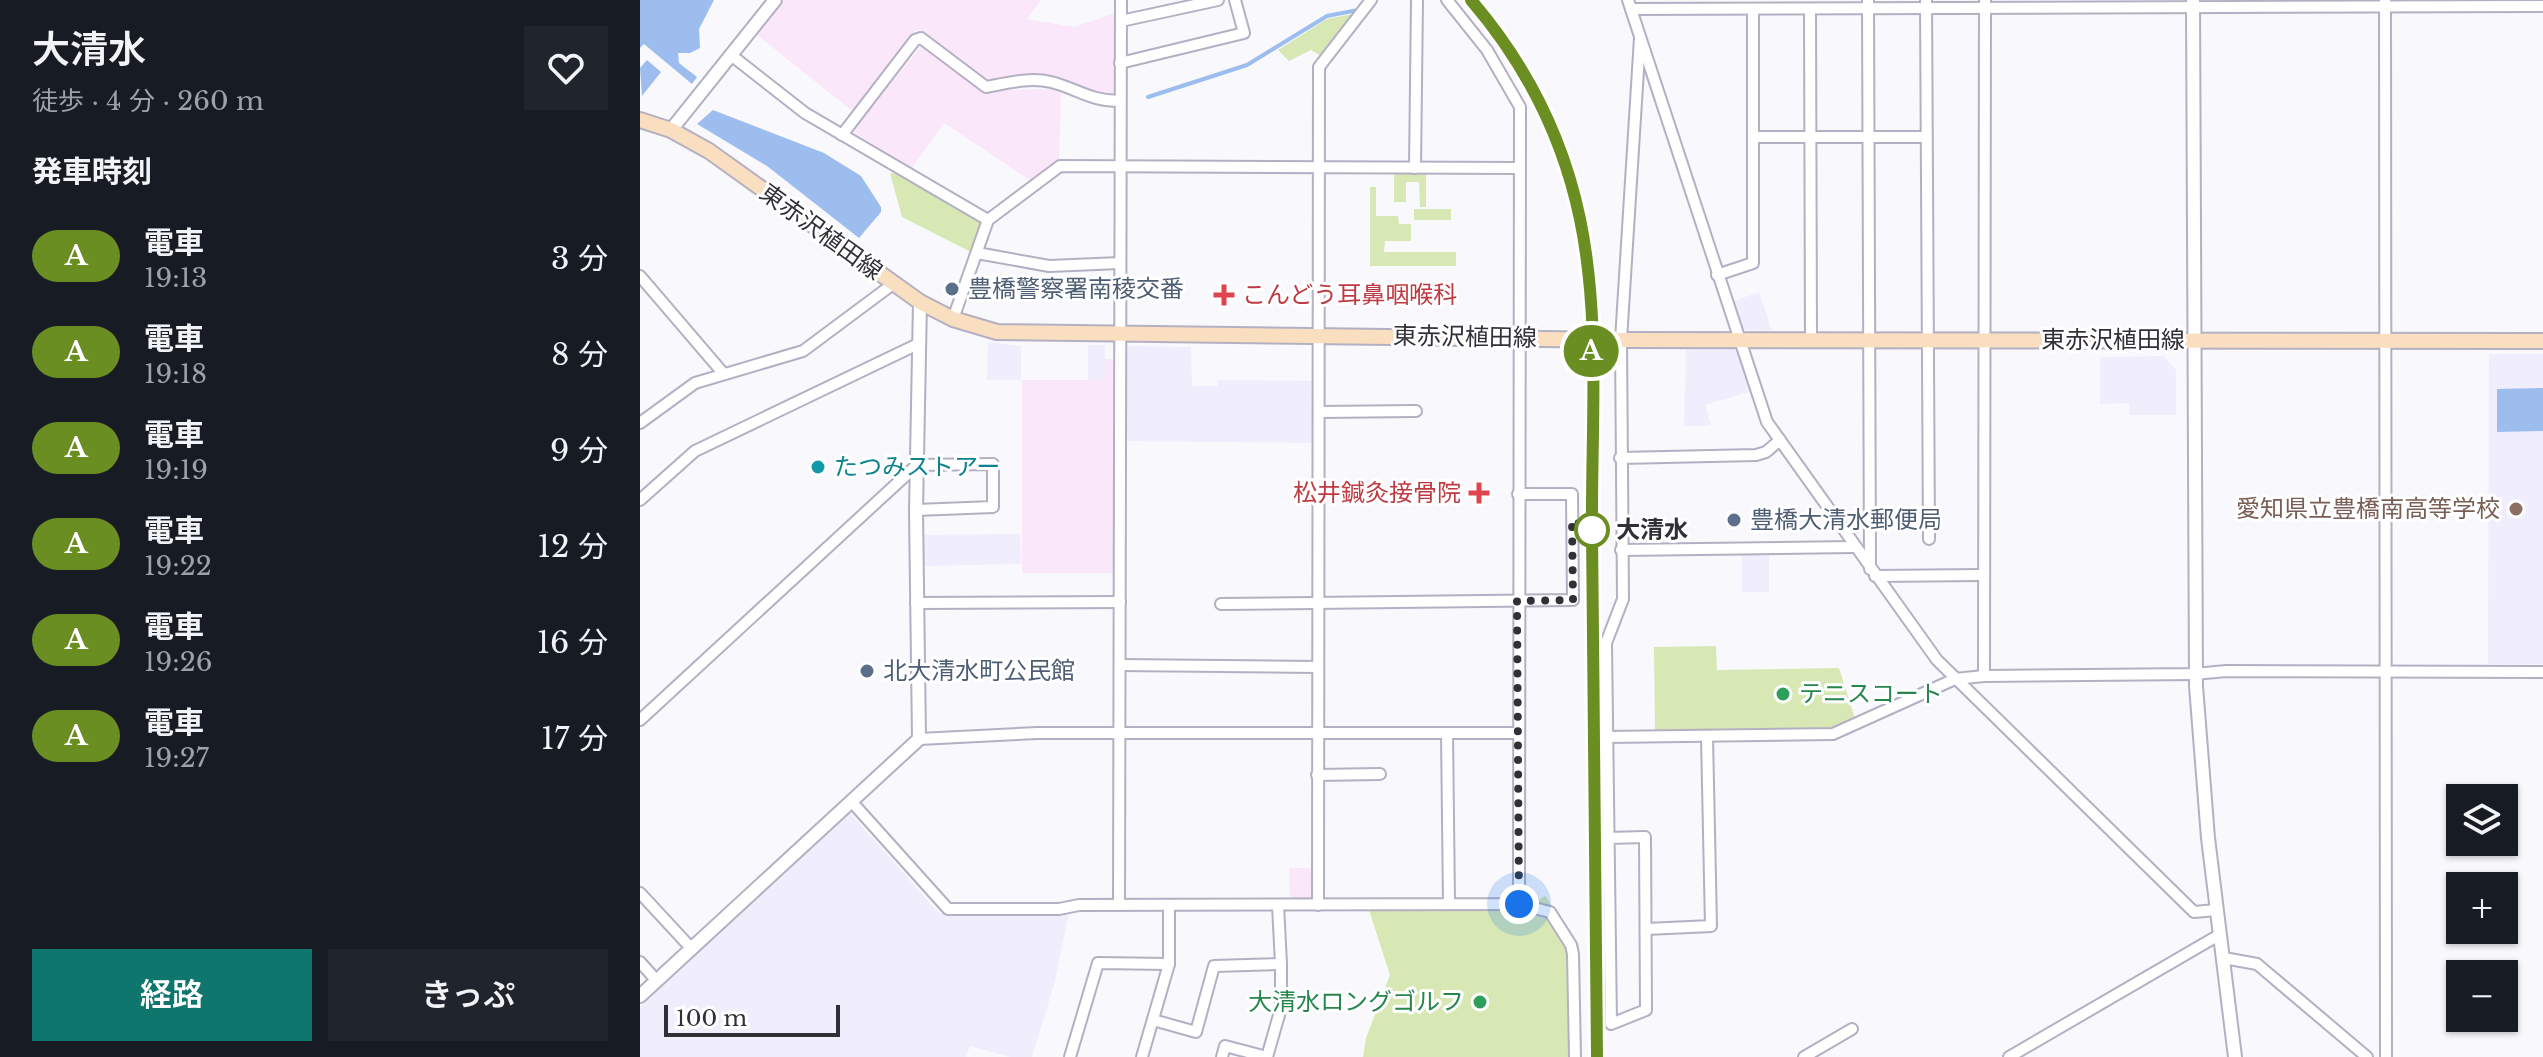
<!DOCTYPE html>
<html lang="ja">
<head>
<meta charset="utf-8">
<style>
	body { margin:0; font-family:"Libre Baskerville","Noto Sans JP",serif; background:#20242c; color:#f1f3f6; height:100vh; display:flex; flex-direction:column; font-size:30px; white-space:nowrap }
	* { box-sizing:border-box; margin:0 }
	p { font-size:26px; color:#9ea1a6 }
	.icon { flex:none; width:44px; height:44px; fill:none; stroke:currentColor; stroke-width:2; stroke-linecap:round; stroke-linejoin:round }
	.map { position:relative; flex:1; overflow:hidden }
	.panel { display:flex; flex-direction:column; background:#171b24; width:640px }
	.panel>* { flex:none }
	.badge { padding:0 16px; border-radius:26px; font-size:28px; line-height:52px }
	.buttons { position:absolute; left:1806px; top:784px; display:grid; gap:16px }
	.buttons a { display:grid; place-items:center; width:72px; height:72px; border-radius:0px; background:#171b24; box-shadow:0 2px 6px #0004; font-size:40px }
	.scale { position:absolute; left:24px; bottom:20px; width:176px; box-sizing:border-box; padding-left:8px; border:4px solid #313037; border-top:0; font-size:22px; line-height:28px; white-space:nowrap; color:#313037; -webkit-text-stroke:6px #fff; paint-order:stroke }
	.you { position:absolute; width:40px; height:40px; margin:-20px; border:6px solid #fff; border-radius:50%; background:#1a73e8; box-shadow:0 0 0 12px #1a73e833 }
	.map>.badge { position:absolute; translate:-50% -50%; box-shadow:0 0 0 4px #fff }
	h2 { padding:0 32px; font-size:30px; line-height:72px }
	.round { display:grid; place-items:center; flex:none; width:84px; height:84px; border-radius:0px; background:#20242c }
	.headline { display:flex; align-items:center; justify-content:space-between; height:136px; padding:0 32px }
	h1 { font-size:38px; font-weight:600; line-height:60px }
	.button { display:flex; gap:16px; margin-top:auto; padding:16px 32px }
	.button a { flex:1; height:92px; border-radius:0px; background:#0f766e; color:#fff; font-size:32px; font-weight:600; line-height:92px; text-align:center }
	.button a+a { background:#20242c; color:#f1f3f6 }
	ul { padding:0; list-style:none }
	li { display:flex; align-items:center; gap:24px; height:96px; padding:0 32px }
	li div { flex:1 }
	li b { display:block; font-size:30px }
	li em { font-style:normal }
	li .badge { min-width:88px; font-weight:700; text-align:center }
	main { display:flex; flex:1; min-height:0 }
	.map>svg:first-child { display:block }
</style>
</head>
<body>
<main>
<section class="panel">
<div class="headline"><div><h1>大清水</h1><p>徒歩 · 4 分 · 260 m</p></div><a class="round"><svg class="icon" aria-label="heart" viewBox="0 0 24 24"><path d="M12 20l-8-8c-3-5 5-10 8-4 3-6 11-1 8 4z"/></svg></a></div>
<h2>発車時刻</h2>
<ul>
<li><span class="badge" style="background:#6b8e23;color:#fff">A</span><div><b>電車</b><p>19:13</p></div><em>3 分</em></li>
<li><span class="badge" style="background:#6b8e23;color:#fff">A</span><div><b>電車</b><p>19:18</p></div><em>8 分</em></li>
<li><span class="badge" style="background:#6b8e23;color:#fff">A</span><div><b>電車</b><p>19:19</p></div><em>9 分</em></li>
<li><span class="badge" style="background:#6b8e23;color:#fff">A</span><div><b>電車</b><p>19:22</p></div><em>12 分</em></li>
<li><span class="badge" style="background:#6b8e23;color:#fff">A</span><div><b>電車</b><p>19:26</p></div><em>16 分</em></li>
<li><span class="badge" style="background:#6b8e23;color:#fff">A</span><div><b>電車</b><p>19:27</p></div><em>17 分</em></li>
</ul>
<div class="button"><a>経路</a><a>きっぷ</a></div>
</section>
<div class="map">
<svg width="1903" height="1057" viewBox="0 0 1903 1057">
	<rect width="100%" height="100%" fill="#f9f8fc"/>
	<g fill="#f0edfd">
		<polygon points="1119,292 1132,331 1104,330 1094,301"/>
		<polygon points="348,342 381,346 381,380 347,380"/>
		<rect x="448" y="345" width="17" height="35"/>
		<polygon points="485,346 551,347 552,386 578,386 578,380 676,381 676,443 484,441"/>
		<polygon points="1046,349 1099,349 1112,391 1065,405 1071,426 1044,426"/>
		<polygon points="1849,354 1903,354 1903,664 1848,664"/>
		<polygon points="1523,356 1536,370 1536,415 1490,415 1489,403 1460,404 1460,357"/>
		<polygon points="380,534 381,564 282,566 282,535"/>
		<rect x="1102" y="554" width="27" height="38"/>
		<polygon points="210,813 300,914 429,913 414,985 392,1057 370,1057 330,1046 326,1057 0,1057 0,1007"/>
	</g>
	<g fill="#fae8fa">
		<polygon points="144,0 401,0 387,19 434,27 475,13 475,96 459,96 406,76 349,82 281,30 275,31 212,111 117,35"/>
		<polygon points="283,44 349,94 362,90 411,89 421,93 419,165 394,183 304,123 271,169 215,133 215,127"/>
		<polygon points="465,359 478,359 477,573 382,573 382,380 465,380"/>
		<polygon points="649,868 674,868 674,900 650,901"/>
	</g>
	<g fill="#d7e8b4">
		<polygon points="713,14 681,56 671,50 649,61 638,50 687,19"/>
		<polygon points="786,171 786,207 780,207 779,182 766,182 766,202 754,202 754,172"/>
		<polygon points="250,173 265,174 341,222 331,252 262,217"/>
		<polygon points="730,187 736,187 736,216 758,216 759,224 771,224 771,241 745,241 744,252 816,252 816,266 730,266"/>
		<rect x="774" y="209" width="37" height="11"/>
		<polygon points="1076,646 1077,670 1199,668 1215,719 1184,730 1015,732 1014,647"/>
		<polygon points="905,896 939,945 941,1057 723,1057 726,1038 750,975 729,910 879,911"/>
	</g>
	<g fill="#9cbdee">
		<polygon points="0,0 74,0 59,29 60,48 50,53 38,53 39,63 57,77 52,84 4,44 0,48"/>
		<polygon points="7,60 21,72 2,96 0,68"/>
		<polygon points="73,110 184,153 221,176 241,207 241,212 219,238 127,166 57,124"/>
		<polygon points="1903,388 1903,431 1857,432 1857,389"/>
	</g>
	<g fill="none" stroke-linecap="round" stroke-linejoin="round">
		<polyline stroke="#9cbdee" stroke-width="4" points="508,97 607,65 687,16 718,10"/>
		<g stroke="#b4b0c3" stroke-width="14">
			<g id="minor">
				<polyline points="988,0 1127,422 1297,660 1554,912 1576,910"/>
				<polyline points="1228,0 1230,569"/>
				<polyline points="1286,0 1289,539"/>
				<polyline points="1745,0 1746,1057"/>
				<polyline points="991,9 1903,6"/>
				<polyline points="1170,9 1171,340"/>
				<polyline points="481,21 578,0"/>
				<polyline points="91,55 165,113 348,220"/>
				<polyline points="480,63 604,33 595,0"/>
				<path d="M 202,135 L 275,40 L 281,38 L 346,87 C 367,83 390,77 411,82 C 438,89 450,101 480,101"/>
				<polyline points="1113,137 1286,137"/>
				<polyline points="775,168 777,0"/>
				<polyline points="337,253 409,266 480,263"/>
				<polyline points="1077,275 1113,263 1113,9"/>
				<polyline points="0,276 83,373"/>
				<polyline points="313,319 348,220 420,166 879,168"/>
				<polyline points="679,412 776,411"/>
				<polyline points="0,423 55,383 163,351 253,284"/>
				<polyline points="980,458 1116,455 1126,452 1140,440"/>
				<polyline points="0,500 55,451 278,344"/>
				<polyline points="981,550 1214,547"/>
				<polyline points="1235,576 1342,575"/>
				<polyline points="276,603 480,602"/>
				<polyline points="581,604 933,600 932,494 878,494"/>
				<polyline points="480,665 678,667"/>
				<polyline points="1344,676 1345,0"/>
				<polyline points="0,720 277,465 353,464 353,507 276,510"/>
				<polyline points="807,733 809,903"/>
				<polyline points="966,737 1193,734 1315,679 1344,676 1555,674 1586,671 1903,672"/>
				<polyline points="279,739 397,733 877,733"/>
				<polyline points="677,775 740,774"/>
				<polyline points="211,801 308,909 419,909 439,905 879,904 880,107 847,50 807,0"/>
				<polyline points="968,838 1005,837 1006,1010 971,1024 966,643 983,599 981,340 1000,38"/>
				<polyline points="0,893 52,949"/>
				<polyline points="879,904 910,912 931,945 933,954 935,1057"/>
				<polyline points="479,905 481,0"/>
				<polyline points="678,905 679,67 731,0"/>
				<polyline points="1006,929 1071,926 1067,737"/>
				<polyline points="1584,958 1617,964 1727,1057"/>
				<polyline points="0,962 17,981"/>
				<polyline points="513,1020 556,1032 574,966 641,964 638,905"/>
				<polyline points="430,1057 458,963 529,964"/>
				<polyline points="502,1057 529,964 529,905"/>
				<polyline points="582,1057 585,1046 627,1057"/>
				<polyline points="627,1057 641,1008 641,964"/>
				<polyline points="1164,1057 1212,1029"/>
				<polyline points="1369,1057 1579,935"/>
			</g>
		</g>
		<g stroke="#b4b0c3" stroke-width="16">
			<g id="tertiary">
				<polyline points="1553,0 1556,686 1568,838 1595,1057"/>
				<polyline points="31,130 135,0"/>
				<polyline points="0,996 279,739 276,510 280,302"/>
			</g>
		</g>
		<g stroke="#b4b0c3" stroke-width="18">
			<polyline id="secondary" points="0,120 31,130 69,151 280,302 313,319 357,332 981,340 1903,341"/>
		</g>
		<use href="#minor" stroke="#fff" stroke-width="10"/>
		<use href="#tertiary" stroke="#fff" stroke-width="12"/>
		<use href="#secondary" stroke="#fadec0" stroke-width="14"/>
		<g stroke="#6b6a70" stroke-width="7">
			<path id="rail" d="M 831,0 C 884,64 923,137 940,219 C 961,320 951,429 952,532 C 953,707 954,882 957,1057"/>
		</g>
		<use href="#rail" stroke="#fff" stroke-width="4" stroke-dasharray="12" stroke-linecap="butt"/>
	</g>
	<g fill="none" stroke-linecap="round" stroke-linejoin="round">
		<g stroke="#fff" stroke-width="18">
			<path id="line" d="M 831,0 C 885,63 923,137 940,219 C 961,320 951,429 952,532 C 953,707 954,882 957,1057"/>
		</g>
		<use href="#line" stroke="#6b8e23" stroke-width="12"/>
		<polyline stroke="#313037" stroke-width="8" stroke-dasharray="0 14.4" points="879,904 877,601 933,600 932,520 952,530"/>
	</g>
	<g fill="#5c6f8a" stroke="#fff" stroke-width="3">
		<circle cx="312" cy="289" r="8"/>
		<circle cx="1094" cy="520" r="8"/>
		<circle cx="227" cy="671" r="8"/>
	</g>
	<g fill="#e0444e" stroke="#fff" stroke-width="3">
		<path d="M580 283h8v8h8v8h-8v8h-8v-8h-8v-8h8z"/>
		<path d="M835 481h8v8h8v8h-8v8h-8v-8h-8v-8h8z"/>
	</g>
	<circle fill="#0f9aa8" stroke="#fff" stroke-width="3" cx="178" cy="467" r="8"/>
	<circle fill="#8d6e63" stroke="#fff" stroke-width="3" cx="1876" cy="509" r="8"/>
	<circle fill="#fff" stroke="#6b8e23" stroke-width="4" cx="952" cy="530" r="16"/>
	<g fill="#2e9e5b" stroke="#fff" stroke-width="3">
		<circle cx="1143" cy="694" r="8"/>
		<circle cx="840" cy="1002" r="8"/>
	</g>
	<g text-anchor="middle" stroke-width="6" stroke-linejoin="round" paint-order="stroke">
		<g font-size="24" fill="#313037" stroke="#fff">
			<text transform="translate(181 232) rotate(36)" y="8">東赤沢植田線</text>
			<text transform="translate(825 337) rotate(1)" y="8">東赤沢植田線</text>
			<text x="1473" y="348">東赤沢植田線</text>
		</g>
		<g font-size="24" fill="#4e5e75" stroke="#fff" text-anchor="start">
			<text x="328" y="297">豊橋警察署南稜交番</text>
			<text x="1110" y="528">豊橋大清水郵便局</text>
			<text x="243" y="679">北大清水町公民館</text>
		</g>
		<g font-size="24" fill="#be3a42" stroke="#fff" text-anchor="start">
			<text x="602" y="303">こんどう耳鼻咽喉科</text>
			<text x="821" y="501" text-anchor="end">松井鍼灸接骨院</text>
		</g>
		<g font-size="24" fill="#0d838f" stroke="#fff" text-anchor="start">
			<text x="194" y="475">たつみストアー</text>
		</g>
		<g font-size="24" fill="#785e54" stroke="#fff" text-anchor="end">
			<text x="1860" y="517">愛知県立豊橋南高等学校</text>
		</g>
		<g font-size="24" font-weight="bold" fill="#313037" stroke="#fff" text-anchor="start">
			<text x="976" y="538">大清水</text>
		</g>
		<g font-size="24" fill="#27864d" stroke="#fff" text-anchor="start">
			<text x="1159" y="702">テニスコート</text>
			<text x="824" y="1010" text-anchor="end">大清水ロングゴルフ</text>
		</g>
	</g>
</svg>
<div class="buttons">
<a><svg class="icon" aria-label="layers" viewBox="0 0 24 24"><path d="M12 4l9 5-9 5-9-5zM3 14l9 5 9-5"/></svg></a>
<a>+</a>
<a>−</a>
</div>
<div class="scale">100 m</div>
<div class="you" style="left:879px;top:904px"></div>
<b class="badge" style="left:951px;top:351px;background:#6b8e23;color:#fff">A</b>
</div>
</main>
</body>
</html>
